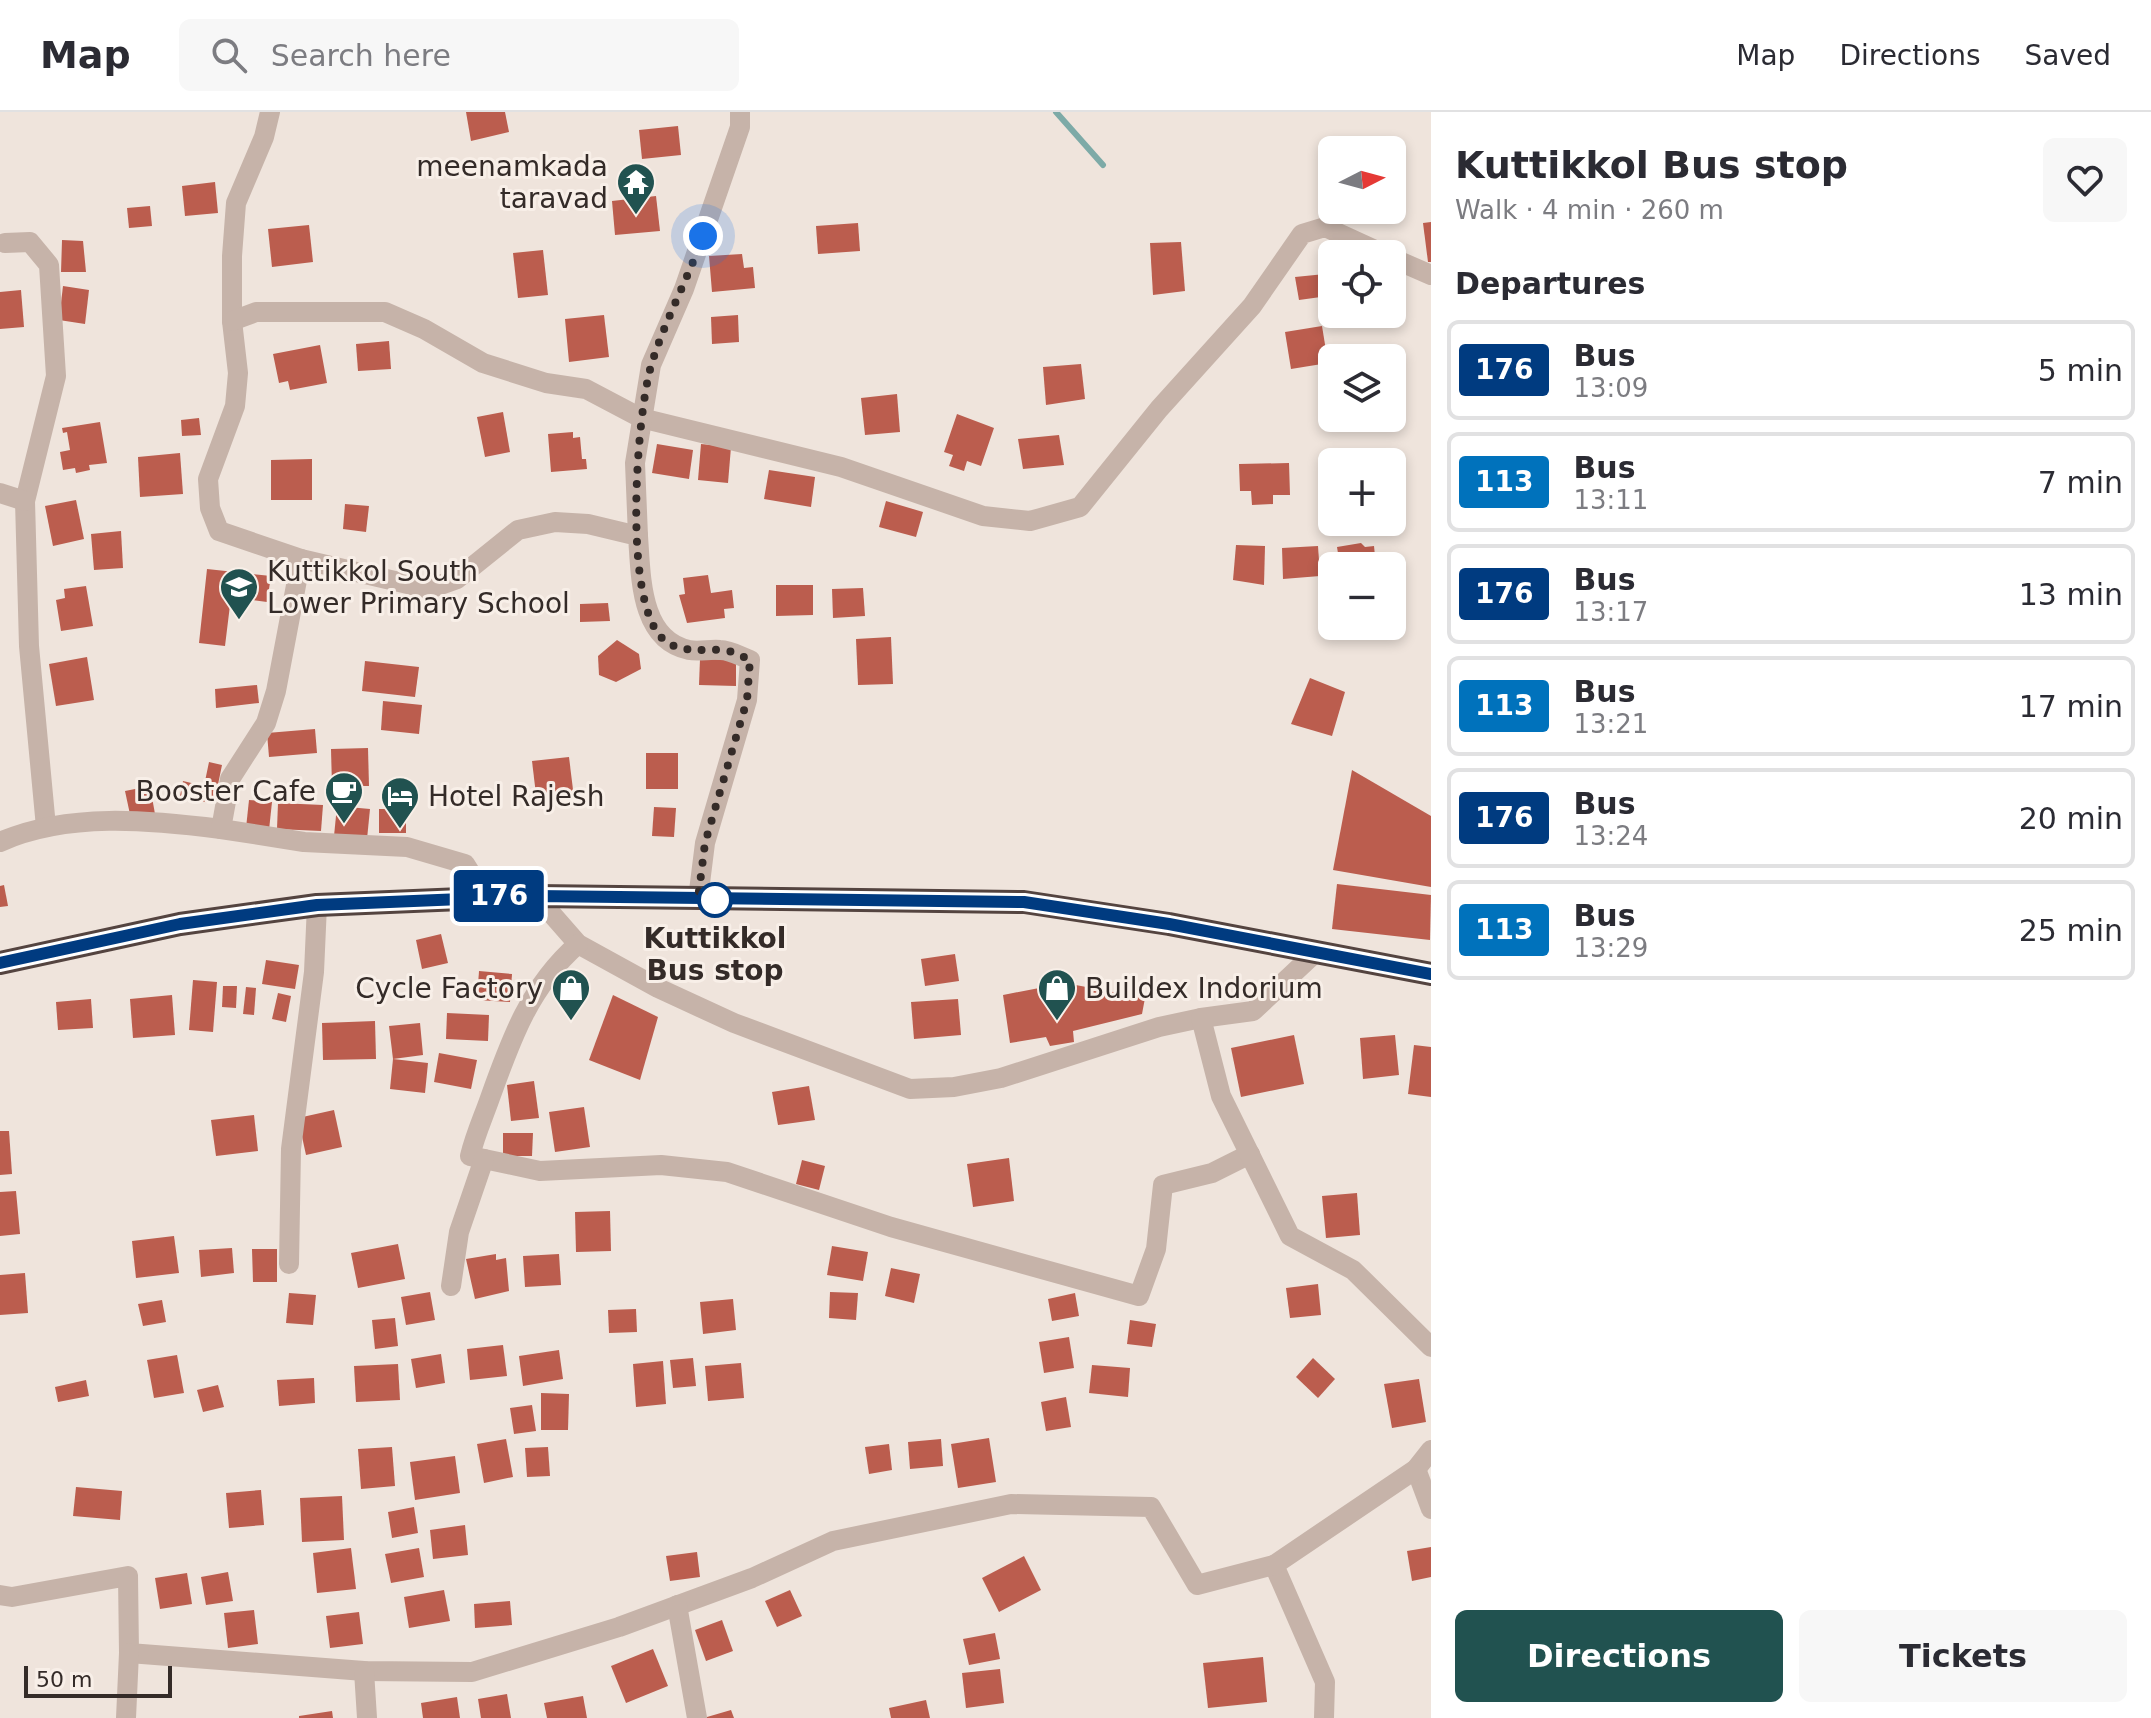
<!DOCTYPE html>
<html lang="en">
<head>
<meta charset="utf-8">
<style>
	body { margin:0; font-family:"DejaVu Sans",sans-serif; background:#f7f7f7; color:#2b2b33; height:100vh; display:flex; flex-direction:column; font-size:30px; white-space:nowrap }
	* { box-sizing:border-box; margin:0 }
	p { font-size:26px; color:#7c7c81 }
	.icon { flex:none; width:44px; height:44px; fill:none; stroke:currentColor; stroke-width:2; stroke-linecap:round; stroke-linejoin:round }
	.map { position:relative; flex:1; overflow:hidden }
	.panel { display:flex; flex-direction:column; background:#fff; width:720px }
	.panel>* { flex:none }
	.badge { padding:0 16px; border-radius:6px; font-size:28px; line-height:52px }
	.needle { width:52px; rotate:84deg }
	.fabs { position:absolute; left:1318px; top:24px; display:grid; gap:16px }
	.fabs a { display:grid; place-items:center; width:88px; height:88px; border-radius:12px; background:#fff; box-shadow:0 4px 12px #0003; font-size:40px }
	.scale { position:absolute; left:24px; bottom:20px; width:148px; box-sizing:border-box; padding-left:8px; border:4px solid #342b28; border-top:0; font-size:22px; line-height:28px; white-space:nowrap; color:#342b28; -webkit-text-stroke:6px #f8efe8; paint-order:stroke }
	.you { position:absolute; width:40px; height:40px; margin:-20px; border:6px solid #fff; border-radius:50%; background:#1a73e8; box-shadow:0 0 0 12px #1a73e833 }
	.map>.badge { position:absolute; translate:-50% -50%; box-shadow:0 0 0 4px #fff }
	h2 { padding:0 24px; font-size:30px; line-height:72px }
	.round { display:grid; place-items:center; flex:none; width:84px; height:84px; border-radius:12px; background:#f7f7f7 }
	.head { display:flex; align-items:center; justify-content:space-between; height:136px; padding:0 24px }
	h1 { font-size:38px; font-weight:800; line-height:60px }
	.action { display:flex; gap:16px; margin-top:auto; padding:16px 24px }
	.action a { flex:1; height:92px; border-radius:12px; background:#215250; color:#fff; font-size:32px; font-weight:800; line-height:92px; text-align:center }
	.action a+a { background:#f7f7f7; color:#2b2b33 }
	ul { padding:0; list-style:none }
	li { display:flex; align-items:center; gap:24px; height:100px; margin:0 16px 12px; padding:0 8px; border:4px solid #e1e1e2; border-radius:12px }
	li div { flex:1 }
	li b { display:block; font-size:30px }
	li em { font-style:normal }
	li .badge { min-width:88px; font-weight:700; text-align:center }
	header { display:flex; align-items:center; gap:48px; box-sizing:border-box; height:112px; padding:0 40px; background:#fff; border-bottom:2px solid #e1e1e2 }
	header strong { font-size:38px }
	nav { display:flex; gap:44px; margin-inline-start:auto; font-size:28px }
	.search { width:560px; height:72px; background:#f7f7f7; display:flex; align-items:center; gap:20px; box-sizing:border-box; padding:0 28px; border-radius:12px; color:#7c7c81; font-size:30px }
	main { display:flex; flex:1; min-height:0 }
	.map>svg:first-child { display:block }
</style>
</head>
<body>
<header>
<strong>Map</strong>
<div class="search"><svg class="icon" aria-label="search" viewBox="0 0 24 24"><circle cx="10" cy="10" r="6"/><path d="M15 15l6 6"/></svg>Search here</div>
<nav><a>Map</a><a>Directions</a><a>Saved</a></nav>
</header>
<main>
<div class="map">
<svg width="1431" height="1606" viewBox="0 0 1431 1606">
	<rect width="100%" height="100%" fill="#efe4dc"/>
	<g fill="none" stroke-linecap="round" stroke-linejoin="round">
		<polyline stroke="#7daaa7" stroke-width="6" points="1056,0 1103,53"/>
	</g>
	<g fill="#bb5d4e">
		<polygon points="466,0 505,0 509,20 471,29"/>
		<polygon points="678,14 681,43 642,47 639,18"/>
		<polygon points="215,70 218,101 185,104 182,74"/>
		<polygon points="656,84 660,119 615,123 612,89"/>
		<polygon points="150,94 152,114 129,116 127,96"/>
		<polygon points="1431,110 1431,150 1428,150 1423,111"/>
		<polygon points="858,111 860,139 818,142 816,114"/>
		<polygon points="309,113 313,150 272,155 268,117"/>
		<polygon points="62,128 83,129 86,160 61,160"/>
		<polygon points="1181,130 1185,179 1153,183 1150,131"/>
		<polygon points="543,138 548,183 518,186 513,141"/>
		<polygon points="742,142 744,156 753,155 755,176 712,180 709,144"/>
		<polygon points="1325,162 1328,184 1299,188 1295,165"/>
		<polygon points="63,174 89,178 85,212 59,208"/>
		<polygon points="21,178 24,215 0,217 0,180"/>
		<polygon points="604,203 609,245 569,250 565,207"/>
		<polygon points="738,203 739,230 712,232 711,205"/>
		<polygon points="1322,214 1328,251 1291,257 1285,220"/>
		<polygon points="389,229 391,257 358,259 356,232"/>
		<polygon points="320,233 327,271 290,278 288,269 279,271 273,242"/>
		<polygon points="1081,252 1085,287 1046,293 1043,255"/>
		<polygon points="897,282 900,320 865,323 861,286"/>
		<polygon points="503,300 510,340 485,345 477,305"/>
		<polygon points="957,302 994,316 981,354 967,349 964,359 949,354 953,343 944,340"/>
		<polygon points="199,306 201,323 182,324 181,308"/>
		<polygon points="100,310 107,351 89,353 90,358 76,361 75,356 63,358 60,340 70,338 67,320 63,321 62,316"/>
		<polygon points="573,320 573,326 580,325 582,347 586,347 587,357 551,360 548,322"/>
		<polygon points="1059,323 1064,353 1023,357 1018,327"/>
		<polygon points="657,332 693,338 689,367 652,361"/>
		<polygon points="701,332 731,335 728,371 698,368"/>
		<polygon points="180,341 183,382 140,385 138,345"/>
		<polygon points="312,347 312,388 271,388 271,348"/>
		<polygon points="1289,351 1290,383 1273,383 1273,392 1252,393 1251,379 1240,379 1239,352"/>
		<polygon points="769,358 815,365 811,395 764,387"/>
		<polygon points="76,388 84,427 53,434 45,394"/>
		<polygon points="886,389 923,400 916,425 879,415"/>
		<polygon points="345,392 369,394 366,420 343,417"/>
		<polygon points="121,419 123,456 94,458 91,422"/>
		<polygon points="1361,431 1365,435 1374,434 1376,454 1340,454 1337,435"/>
		<polygon points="1236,433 1265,434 1264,473 1233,468"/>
		<polygon points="1318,434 1320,464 1283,467 1282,436"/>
		<polygon points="207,457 271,464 267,490 231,485 225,534 199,531"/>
		<polygon points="708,463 711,481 732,478 734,496 724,497 725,506 687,511 679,483 685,482 683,466"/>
		<polygon points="776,473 813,473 813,503 776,504"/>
		<polygon points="86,474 93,514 61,519 56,488 65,486 64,477"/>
		<polygon points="863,476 865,504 833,506 832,477"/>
		<polygon points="608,491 610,509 580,510 580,492"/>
		<polygon points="891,525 893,572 858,573 856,527"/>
		<polygon points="617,528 639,542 641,557 616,570 599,563 598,544"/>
		<polygon points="87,545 94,588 56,594 49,552"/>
		<polygon points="700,547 736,548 736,574 699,573"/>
		<polygon points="365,549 419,555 415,585 362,579"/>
		<polygon points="1310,566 1345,580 1332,624 1291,612"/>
		<polygon points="257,573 259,591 216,596 215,577"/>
		<polygon points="383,589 422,593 419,622 381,618"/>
		<polygon points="315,617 317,641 269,645 267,621"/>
		<polygon points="368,636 369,674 332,674 331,637"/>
		<rect x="646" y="641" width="32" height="36"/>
		<polygon points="569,645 574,686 537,691 532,649"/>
		<polygon points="209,650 222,653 214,692 180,684 183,669 204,674"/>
		<polygon points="1352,658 1431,704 1431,775 1333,758"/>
		<polygon points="150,674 155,702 131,707 125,679"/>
		<polygon points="249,688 272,690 269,718 246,716"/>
		<polygon points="278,691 323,693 321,719 277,717"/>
		<polygon points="337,694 370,697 367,727 334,724"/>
		<polygon points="654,695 676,696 674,725 652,724"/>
		<rect x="379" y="697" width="27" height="24"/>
		<polygon points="1337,772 1431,783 1430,828 1332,817"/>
		<polygon points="4,773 8,794 0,795 0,774"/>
		<polygon points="441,822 448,851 422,857 416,828"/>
		<polygon points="955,842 959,869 925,874 921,847"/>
		<polygon points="266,848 299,853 295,877 262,872"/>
		<polygon points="479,859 512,862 510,890 477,888"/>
		<polygon points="193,868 217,870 213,920 189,918"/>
		<polygon points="1065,871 1145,886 1142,902 1073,919 1074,930 1050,934 1046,925 1010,931 1003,883"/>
		<polygon points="223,874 237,874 236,896 222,895"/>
		<polygon points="246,875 256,876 254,903 243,902"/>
		<polygon points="278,881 291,884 286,910 272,907"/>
		<polygon points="172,883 175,923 133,926 130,887"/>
		<polygon points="613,883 658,905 640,968 589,948"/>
		<polygon points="91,887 93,916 58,918 56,890"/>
		<polygon points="958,887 961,923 914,927 911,890"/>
		<polygon points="447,901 489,903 488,929 446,927"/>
		<polygon points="375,909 376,947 323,948 322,911"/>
		<polygon points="420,911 423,943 393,947 389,914"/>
		<polygon points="1294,923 1304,972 1241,985 1231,936"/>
		<polygon points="1395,923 1399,963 1363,967 1360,926"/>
		<polygon points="1414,933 1431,935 1431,985 1408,982"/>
		<polygon points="439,941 477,948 471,977 434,970"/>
		<polygon points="393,947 428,951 425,981 390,977"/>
		<polygon points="534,969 539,1006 511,1009 507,973"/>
		<polygon points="809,974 815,1008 778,1013 772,980"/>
		<polygon points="584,995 590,1035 555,1040 549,1000"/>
		<polygon points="334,998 342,1035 306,1043 298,1006"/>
		<polygon points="254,1003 258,1039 216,1044 211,1008"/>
		<polygon points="0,1019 9,1019 12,1062 0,1063"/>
		<polygon points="503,1021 533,1021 532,1044 503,1044"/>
		<polygon points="1009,1046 1014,1089 973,1095 967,1052"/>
		<polygon points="802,1048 825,1054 819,1078 796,1072"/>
		<polygon points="16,1079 20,1122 0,1124 0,1080"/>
		<polygon points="1357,1081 1360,1123 1326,1126 1322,1084"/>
		<polygon points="610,1099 611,1139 576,1140 575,1100"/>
		<polygon points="174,1124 179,1161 136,1166 132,1129"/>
		<polygon points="398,1132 405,1167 358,1176 351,1141"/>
		<polygon points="832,1134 868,1140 863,1169 827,1163"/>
		<polygon points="232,1136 234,1161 201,1165 199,1138"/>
		<polygon points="252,1137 277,1137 277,1170 253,1170"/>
		<polygon points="496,1142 496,1148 506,1146 509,1179 475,1187 466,1147"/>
		<polygon points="559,1142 561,1173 525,1175 523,1144"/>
		<polygon points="891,1156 920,1162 914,1191 885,1184"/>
		<polygon points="25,1161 28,1201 0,1203 0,1163"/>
		<polygon points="1318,1172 1321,1203 1290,1206 1286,1176"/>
		<polygon points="430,1180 435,1208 406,1213 401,1185"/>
		<polygon points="830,1180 858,1181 856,1208 829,1206"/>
		<polygon points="289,1181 316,1183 313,1213 286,1211"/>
		<polygon points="1075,1181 1079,1204 1052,1209 1048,1187"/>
		<polygon points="733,1187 736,1218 703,1222 700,1190"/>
		<polygon points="162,1188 166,1210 143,1214 138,1192"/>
		<polygon points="636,1197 637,1220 609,1221 608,1198"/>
		<polygon points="395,1206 398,1234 375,1237 372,1208"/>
		<polygon points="1130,1208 1156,1212 1152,1235 1127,1232"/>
		<polygon points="1069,1225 1074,1256 1044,1261 1039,1230"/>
		<polygon points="503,1233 507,1264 470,1268 467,1237"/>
		<polygon points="559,1238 563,1267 523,1274 519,1244"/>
		<polygon points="441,1242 445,1271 416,1276 411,1247"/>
		<polygon points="177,1243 184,1281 154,1286 147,1248"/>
		<polygon points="693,1246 696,1274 673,1276 670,1248"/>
		<polygon points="1313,1246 1335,1267 1318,1286 1296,1265"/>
		<polygon points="663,1249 666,1292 636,1295 633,1252"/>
		<polygon points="741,1251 744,1286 708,1289 705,1254"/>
		<polygon points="398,1252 400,1288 356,1290 354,1254"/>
		<polygon points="1092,1253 1130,1256 1128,1285 1089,1281"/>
		<polygon points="314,1266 315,1291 279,1294 277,1268"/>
		<polygon points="1419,1267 1426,1310 1392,1316 1384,1272"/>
		<polygon points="86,1268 89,1284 58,1290 55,1275"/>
		<polygon points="218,1273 224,1295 203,1300 197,1278"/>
		<polygon points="541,1281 569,1282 568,1318 541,1318"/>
		<polygon points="1066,1285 1071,1315 1046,1319 1041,1290"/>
		<polygon points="532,1293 536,1319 514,1322 510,1296"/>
		<polygon points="989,1326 996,1370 958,1376 951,1332"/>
		<polygon points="506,1327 513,1365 484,1371 477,1332"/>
		<polygon points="941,1327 943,1354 910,1357 908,1330"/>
		<polygon points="889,1332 892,1358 869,1362 865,1335"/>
		<polygon points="392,1335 395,1374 361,1377 358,1337"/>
		<polygon points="548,1335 550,1364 527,1365 525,1336"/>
		<polygon points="455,1344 460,1381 415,1388 410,1350"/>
		<polygon points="76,1375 122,1379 120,1408 73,1404"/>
		<polygon points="261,1378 264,1413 229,1416 226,1381"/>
		<polygon points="342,1384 344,1428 302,1430 300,1386"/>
		<polygon points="414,1395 418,1421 392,1426 388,1400"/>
		<polygon points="465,1413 468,1443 433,1447 430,1418"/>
		<polygon points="1431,1435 1431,1465 1412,1469 1407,1439"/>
		<polygon points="351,1436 356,1477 317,1481 313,1441"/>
		<polygon points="419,1436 424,1465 391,1471 385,1442"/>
		<polygon points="697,1440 700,1465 670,1469 666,1444"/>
		<polygon points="1024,1444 1041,1478 999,1500 982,1466"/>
		<polygon points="228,1460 233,1489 206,1493 201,1465"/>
		<polygon points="187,1461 192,1492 160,1497 155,1466"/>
		<polygon points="444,1478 450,1509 409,1516 404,1485"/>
		<polygon points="790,1478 802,1504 777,1515 765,1489"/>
		<polygon points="510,1489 512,1513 475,1516 474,1492"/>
		<polygon points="254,1498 258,1532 228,1536 224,1501"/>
		<polygon points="359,1500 363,1532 330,1536 326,1504"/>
		<polygon points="722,1508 733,1539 706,1549 695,1518"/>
		<polygon points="995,1521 1000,1547 969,1553 963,1527"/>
		<polygon points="653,1537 668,1574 626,1591 611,1554"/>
		<polygon points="1263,1545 1267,1590 1208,1596 1203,1551"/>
		<polygon points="1000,1557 1004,1591 966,1596 962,1561"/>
		<polygon points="507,1582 511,1606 481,1606 478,1587"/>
		<polygon points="583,1584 587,1606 547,1606 544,1591"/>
		<polygon points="457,1585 460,1606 423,1606 421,1591"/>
		<polygon points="926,1588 930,1606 891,1606 889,1596"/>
		<polygon points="731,1598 734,1606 707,1606 707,1605"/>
		<polygon points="332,1599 333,1606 299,1606 299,1604"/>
	</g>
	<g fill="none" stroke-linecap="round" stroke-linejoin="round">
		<g stroke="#c6b3a9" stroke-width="20">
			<polyline points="270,0 264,25 236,91 232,144 232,209 238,261 235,294 208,367 210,396 219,419 301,447"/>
			<polyline points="5,131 30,130 49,153 56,264 25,389 29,534 46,715"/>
			<polyline points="1392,146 1431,163"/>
			<polyline points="232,209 256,200 385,200 424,217 483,251 546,271 586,277 641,306 841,355 983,404 1030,409 1080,395 1159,297 1252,194 1302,122 1325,115 1384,142"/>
			<polyline points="0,381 25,389"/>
			<polyline points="638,424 635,351 651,253 684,177 740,15 740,0"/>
			<path d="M 0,730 C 68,700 149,708 221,717"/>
			<path d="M 485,784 L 465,752 L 407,735 L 304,730 L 221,717 L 230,667 L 266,611 L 276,579 L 301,447 L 429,477 L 457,467 L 518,418 L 555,410 L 588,412 L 638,424 C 641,465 640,528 689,538 C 699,540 710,537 720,538 C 730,538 740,544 750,548 L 747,588 L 705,731 L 698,787"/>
			<polyline points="536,784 578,832 658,876 734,911 910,977 954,975 1001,966 1159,915 1201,906"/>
			<path d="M 578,832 C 530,874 511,927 490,986 C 483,1006 475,1023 470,1044 L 540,1059 L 661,1053 L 727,1060 L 891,1115 L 1139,1184 L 1156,1137 L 1163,1073 L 1212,1061 L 1250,1042"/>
			<polyline points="1316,840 1253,899 1201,906 1221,984 1290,1124 1353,1158 1431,1235"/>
			<polyline points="289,1152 291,1037 314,860 317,793"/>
			<polyline points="451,1174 459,1120 484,1047"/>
			<polyline points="1416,1357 1431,1397"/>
			<polyline points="1274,1453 1325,1570 1324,1606"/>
			<polyline points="0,1483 12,1485 128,1464 129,1541 364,1559 472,1560 619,1515 752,1466 833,1429 1011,1392 1151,1395 1197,1473 1274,1453 1416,1357 1431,1338"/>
			<polyline points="677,1493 697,1606"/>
			<polyline points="364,1559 367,1606"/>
			<polyline points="126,1606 129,1541"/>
		</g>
		<polyline stroke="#544440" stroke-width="24" points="0,851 180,812 317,793 536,784 1024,790 1169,812 1431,862"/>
	</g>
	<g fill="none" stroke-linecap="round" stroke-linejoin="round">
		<g stroke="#fff" stroke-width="18">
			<polyline id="line" points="0,851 180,812 317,793 536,784 1024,790 1169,812 1431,862"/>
		</g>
		<use href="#line" stroke="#003b80" stroke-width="12"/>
		<path stroke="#342b28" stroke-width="8" stroke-dasharray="0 14.4" d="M 703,124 C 688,167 664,210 651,254 C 637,302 620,502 668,531 C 685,541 702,537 721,538 C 731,538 741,544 750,548 L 747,588 L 705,731 L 698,787 L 715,788"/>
	</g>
	<defs>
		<g id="temple-pin" transform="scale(2)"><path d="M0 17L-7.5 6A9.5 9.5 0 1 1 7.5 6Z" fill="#215250" stroke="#f8efe8"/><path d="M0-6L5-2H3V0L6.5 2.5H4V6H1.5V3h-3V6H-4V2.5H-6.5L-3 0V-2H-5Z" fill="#fff"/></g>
		<g id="school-pin" transform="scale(2)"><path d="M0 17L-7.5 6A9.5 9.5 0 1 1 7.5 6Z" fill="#215250" stroke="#f8efe8"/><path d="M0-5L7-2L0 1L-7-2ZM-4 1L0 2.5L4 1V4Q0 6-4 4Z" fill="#fff"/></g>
		<g id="cafe-pin" transform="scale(2)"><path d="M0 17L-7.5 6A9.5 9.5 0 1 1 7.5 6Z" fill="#215250" stroke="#f8efe8"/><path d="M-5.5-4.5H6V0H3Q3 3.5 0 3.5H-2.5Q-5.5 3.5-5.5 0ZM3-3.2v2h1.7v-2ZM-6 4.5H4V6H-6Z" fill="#fff"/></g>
		<g id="hotel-pin" transform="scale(2)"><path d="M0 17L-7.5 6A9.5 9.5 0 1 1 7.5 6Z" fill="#215250" stroke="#f8efe8"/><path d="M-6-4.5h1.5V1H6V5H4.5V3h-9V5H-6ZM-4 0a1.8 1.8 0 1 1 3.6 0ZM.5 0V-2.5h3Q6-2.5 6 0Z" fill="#fff"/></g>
		<g id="shop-pin" transform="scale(2)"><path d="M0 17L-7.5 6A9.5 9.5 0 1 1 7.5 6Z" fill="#215250" stroke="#f8efe8"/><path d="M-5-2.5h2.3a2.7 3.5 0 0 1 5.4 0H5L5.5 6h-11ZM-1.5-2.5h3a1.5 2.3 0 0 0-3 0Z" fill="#fff"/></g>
	</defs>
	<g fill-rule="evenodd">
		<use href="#temple-pin" x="636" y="70"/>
		<use href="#school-pin" x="239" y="475"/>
		<use href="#cafe-pin" x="344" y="679"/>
		<use href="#hotel-pin" x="400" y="684"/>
		<use href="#shop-pin" x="571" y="876"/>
		<use href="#shop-pin" x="1057" y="876"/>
	</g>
	<circle fill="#fff" stroke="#003b80" stroke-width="4" cx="715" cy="788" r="16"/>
	<g text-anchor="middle" stroke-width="6" stroke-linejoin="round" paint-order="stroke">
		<g font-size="28" fill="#342b28" stroke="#f8efe8" text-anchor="end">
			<text x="608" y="64">meenamkada<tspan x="608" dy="32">taravad</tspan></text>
			<text x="267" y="469" text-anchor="start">Kuttikkol South<tspan x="267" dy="32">Lower Primary School</tspan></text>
			<text x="316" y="689">Booster Cafe</text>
			<text x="428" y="694" text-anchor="start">Hotel Rajesh</text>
			<text x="543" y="886">Cycle Factory</text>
			<text x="1085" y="886" text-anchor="start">Buildex Indorium</text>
		</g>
		<g font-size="28" font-weight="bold" fill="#342b28" stroke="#f8efe8">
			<text x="715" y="836">Kuttikkol<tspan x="715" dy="32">Bus stop</tspan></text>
		</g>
	</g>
</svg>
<div class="fabs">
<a><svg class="needle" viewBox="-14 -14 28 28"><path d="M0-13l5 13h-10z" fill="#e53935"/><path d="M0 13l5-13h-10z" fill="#7c7c81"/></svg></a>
<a><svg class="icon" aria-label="locate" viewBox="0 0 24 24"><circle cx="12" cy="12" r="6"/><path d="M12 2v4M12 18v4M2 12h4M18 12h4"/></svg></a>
<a><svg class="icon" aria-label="layers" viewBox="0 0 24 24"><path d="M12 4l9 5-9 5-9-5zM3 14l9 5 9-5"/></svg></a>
<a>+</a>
<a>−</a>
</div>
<div class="scale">50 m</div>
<div class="you" style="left:703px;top:124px"></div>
<b class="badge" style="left:499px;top:784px;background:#003b80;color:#fff">176</b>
</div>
<section class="panel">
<div class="head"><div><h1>Kuttikkol Bus stop</h1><p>Walk · 4 min · 260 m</p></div><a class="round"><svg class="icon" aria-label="heart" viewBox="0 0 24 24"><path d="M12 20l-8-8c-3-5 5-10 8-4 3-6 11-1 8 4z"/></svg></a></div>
<h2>Departures</h2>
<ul>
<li><span class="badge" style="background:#003b80;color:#fff">176</span><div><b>Bus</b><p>13:09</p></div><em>5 min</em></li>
<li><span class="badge" style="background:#0072bc;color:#fff">113</span><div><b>Bus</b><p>13:11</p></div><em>7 min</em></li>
<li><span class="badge" style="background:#003b80;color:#fff">176</span><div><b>Bus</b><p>13:17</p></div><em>13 min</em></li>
<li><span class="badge" style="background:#0072bc;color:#fff">113</span><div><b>Bus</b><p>13:21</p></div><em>17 min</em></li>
<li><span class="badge" style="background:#003b80;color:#fff">176</span><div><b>Bus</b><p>13:24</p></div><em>20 min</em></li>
<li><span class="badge" style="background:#0072bc;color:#fff">113</span><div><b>Bus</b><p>13:29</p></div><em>25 min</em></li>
</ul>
<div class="action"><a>Directions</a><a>Tickets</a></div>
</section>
</main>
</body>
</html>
